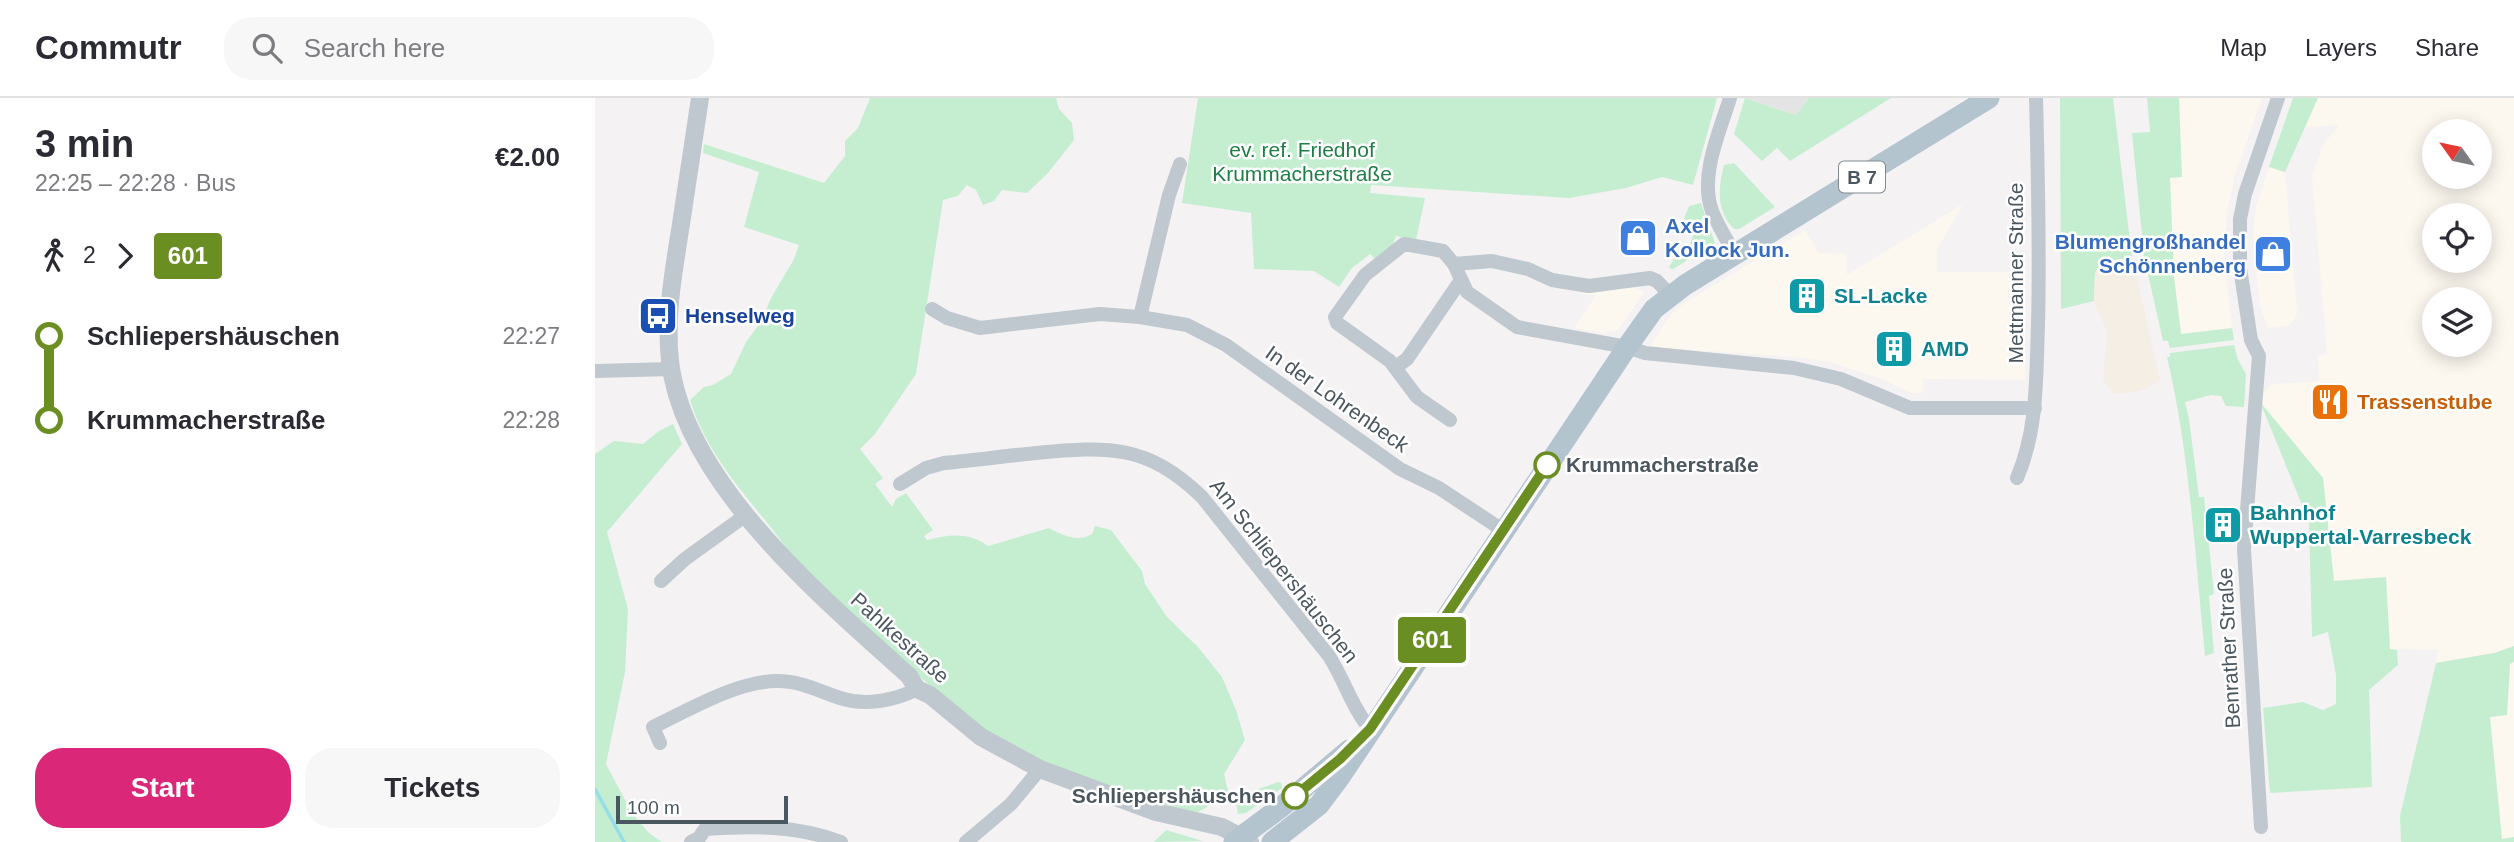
<!DOCTYPE html>
<html lang="en">
<head>
<meta charset="utf-8">
<style>
	body { margin:0; font-family:Helvetica,sans-serif; background:#f7f7f7; color:#2b2b33; height:100vh; display:flex; flex-direction:column; font-size:26px; white-space:nowrap }
	* { box-sizing:border-box; margin:0 }
	p { font-size:23px; color:#7c7c81 }
	.icon { flex:none; width:38px; height:38px; fill:none; stroke:currentColor; stroke-width:2; stroke-linecap:round; stroke-linejoin:round }
	.map { position:relative; flex:1; overflow:hidden }
	.sheet { display:flex; flex-direction:column; background:#fff; width:595px }
	.sheet>* { flex:none }
	.badge { padding:0 14px; border-radius:5px; font-size:24px; line-height:46px }
	.needle { width:46px; rotate:303deg }
	.fabs { position:absolute; left:1827px; top:21px; display:grid; gap:14px }
	.fabs a { display:grid; place-items:center; width:70px; height:70px; border-radius:50%; background:#fff; box-shadow:0 4px 18px #0003; font-size:35px }
	.scale { position:absolute; left:21px; bottom:18px; width:172px; box-sizing:border-box; padding-left:7px; border:4px solid #4b575f; border-top:0; font-size:19px; line-height:24px; white-space:nowrap; color:#4b575f; -webkit-text-stroke:5px #fff; paint-order:stroke }
	.map>.badge { position:absolute; translate:-50% -50%; box-shadow:0 0 0 4px #fff }
	.legs { display:flex; align-items:center; gap:10px; height:77px; padding:0 35px; font-size:23px }
	.legs p { margin-inline-start:auto }
	.headline { display:flex; align-items:center; justify-content:space-between; height:119px; padding:0 35px }
	h1 { font-size:38px; font-weight:600; line-height:52px }
	.cta { display:flex; gap:14px; margin-top:auto; padding:14px 35px }
	.cta a { flex:1; height:80px; border-radius:28px; background:#db2777; color:#fff; font-size:28px; font-weight:600; line-height:80px; text-align:center }
	.cta a+a { background:#f7f7f7; color:#2b2b33 }
	ul { padding:0 35px; list-style:none }
	li { display:flex; align-items:center; gap:24px; height:84px; font-size:26px }
	li i { display:grid; place-items:center; width:10px; height:100%; margin:0 9px; background:currentColor }
	li i::after { content:''; width:18px; height:18px; margin:-9px; border:5px solid; border-radius:50%; background:#fff }
	li p { margin-inline-start:auto }
	li:first-child i { background:linear-gradient(#0000 50%,currentColor 0) }
	li:last-child i { background:linear-gradient(currentColor 50%,#0000 0) }
	header { display:flex; align-items:center; gap:42px; box-sizing:border-box; height:98px; padding:0 35px; background:#fff; border-bottom:2px solid #e1e1e2 }
	header strong { font-size:33px }
	nav { display:flex; gap:38px; margin-inline-start:auto; font-size:24px }
	.search { width:490px; height:63px; background:#f7f7f7; display:flex; align-items:center; gap:18px; box-sizing:border-box; padding:0 24px; border-radius:28px; color:#7c7c81; font-size:26px }
	main { display:flex; flex:1; min-height:0 }
	.map>svg:first-child { display:block }
</style>
</head>
<body>
<header>
<strong>Commutr</strong>
<div class="search"><svg class="icon" aria-label="search" viewBox="0 0 24 24"><circle cx="10" cy="10" r="6"/><path d="M15 15l6 6"/></svg>Search here</div>
<nav><a>Map</a><a>Layers</a><a>Share</a></nav>
</header>
<main>
<section class="sheet">
<div class="headline"><div><h1>3 min</h1><p>22:25 – 22:28 · Bus</p></div><b>€2.00</b></div>
<div class="legs"><svg class="icon" aria-label="walk" viewBox="0 0 24 24"><circle cx="13" cy="4" r="2"/><path d="M13 8l-2 6 4 7M11 14l-3 7M7 12l3-4h3l4 4"/></svg>2<svg class="icon" aria-label="forward" viewBox="0 0 24 24"><path d="M9 5l7 7-7 7"/></svg><b class="badge" style="background:#6b8e23;color:#fff">601</b></div>
<ul>
<li><i style="color:#6b8e23"></i><b>Schliepershäuschen</b><p>22:27</p></li>
<li><i style="color:#6b8e23"></i><b>Krummacherstraße</b><p>22:28</p></li>
</ul>
<div class="cta"><a>Start</a><a>Tickets</a></div>
</section>
<div class="map">
<svg width="1919" height="744" viewBox="0 0 1919 744">
	<rect width="100%" height="100%" fill="#f4f2f3"/>
	<g fill="#fcf7ef" fill-rule="evenodd">
		<polygon points="1584,0 1667,0 1640,77 1632,113 1629,156 1637,230 1586,236 1579,179 1575,79 1586,78"/>
		<path d="M 1723,0 L 1919,0 L 1919,548 L 1899,555 L 1841,565 L 1843,552 L 1795,551 L 1791,480 L 1739,483 L 1728,380 L 1665,304 L 1671,291 L 1678,286 L 1724,283 L 1723,257 L 1732,256 L 1717,78 L 1728,47 L 1744,27 L 1708,29 ZM 1839,33 L 1885,33 L 1885,79 L 1839,79 ZM 1839,117 L 1885,117 L 1885,163 L 1839,163 ZM 1839,201 L 1885,201 L 1885,247 L 1839,247 Z"/>
		<polygon points="1674,69 1690,74 1702,215 1699,223 1692,228 1673,230 1665,209 1658,135 1661,109"/>
		<polygon points="1368,106 1342,151 1342,174 1430,174 1430,282 1328,281 1328,295 1317,295 1284,280 1234,264 1200,259 1054,249 1076,217 1088,206 1210,132 1224,155 1251,156 1252,177"/>
		<polygon points="1038,189 1049,194 1023,232 1008,235 979,230 1001,197 982,196"/>
		<polygon points="1919,564 1919,739 1907,742 1895,619 1912,617 1915,565"/>
	</g>
	<polygon fill="#e5e4e4" points="1150,0 1214,0 1202,17"/>
	<g fill="#c5eed1">
		<path d="M 275,0 L 461,0 L 464,11 L 477,25 L 479,42 L 453,75 L 432,95 L 407,92 L 399,103 L 388,107 L 381,92 L 372,87 L 363,98 L 348,102 L 321,276 L 280,336 L 265,351 L 288,380 L 280,386 L 297,409 L 301,401 L 311,395 L 338,432 L 329,438 L 332,442 C 354,437 373,433 393,448 L 454,430 C 467,437 483,445 497,436 L 500,428 L 516,432 L 547,473 L 550,486 L 572,519 L 603,549 L 627,579 L 641,612 L 650,642 L 629,676 L 634,697 L 603,714 L 571,710 L 451,665 L 377,626 L 204,468 C 166,410 117,371 95,302 L 109,289 L 118,287 L 136,276 L 151,244 L 166,224 L 176,200 L 198,163 L 204,147 L 149,129 L 164,74 L 108,55 L 109,46 L 229,85 L 250,58 L 250,43 L 263,30 Z"/>
		<polygon points="603,0 1122,0 1098,87 1067,79 1031,90 974,100 776,87 775,95 830,100 821,142 801,138 796,152 781,162 775,156 757,170 744,189 719,173 659,171 656,115 587,105"/>
		<polygon points="1150,0 1201,17 1214,0 1296,0 1195,63 1182,50 1167,63 1139,36"/>
		<polygon points="1465,0 1518,0 1537,160 1507,164 1500,175 1499,203 1466,211"/>
		<polygon points="1552,0 1584,0 1587,79 1575,80 1579,179 1586,236 1637,230 1639,242 1575,250 1573,243 1568,243 1549,158 1537,35 1555,34"/>
		<polygon points="1698,0 1723,0 1690,74 1674,69"/>
		<path d="M 1139,65 L 1180,109 L 1144,131 L 1139,131 C 1121,113 1123,90 1129,67 Z"/>
		<polygon points="1106,105 1120,145 1078,171 1074,170 1084,151 1092,154 1101,130 1088,123 1094,108"/>
		<path d="M 1639,247 L 1643,262 L 1651,276 L 1649,309 L 1631,308 L 1626,298 L 1616,297 L 1590,304 L 1594,321 L 1604,399 L 1609,399 L 1619,496 L 1614,498 L 1619,555 L 1610,558 C 1600,458 1595,357 1572,259 L 1575,259 L 1575,255 Z"/>
		<polygon points="1665,304 1728,380 1739,483 1791,479 1795,551 1802,552 1803,567 1774,592 1777,689 1675,695 1668,610 1708,604 1728,612 1741,606 1741,577 1733,534 1717,539 1714,424"/>
		<polygon points="78,326 87,346 12,434 33,511 30,574 11,666 37,715 54,735 67,744 0,744 0,356 19,343 48,346 64,333"/>
		<polygon points="1919,548 1919,564 1915,566 1912,617 1895,619 1907,741 1919,739 1919,744 1806,744 1805,718 1841,565 1899,555"/>
		<polygon points="683,684 686,685 687,690 651,715 643,716 641,704 645,698"/>
		<polygon points="571,732 608,743 559,744"/>
	</g>
	<path fill="#f4eee5" d="M 1537,160 L 1565,281 C 1554,293 1535,296 1519,296 L 1508,282 L 1512,234 L 1499,203 L 1500,175 L 1507,164 Z"/>
	<g fill="none" stroke-linecap="round" stroke-linejoin="round">
		<polyline stroke="#95dee8" stroke-width="3.5" points="0,691 29,744"/>
		<g stroke="#bfc8ce" stroke-width="14">
			<path d="M 1135,0 C 1125,33 1104,78 1117,113 C 1123,128 1132,142 1140,157"/>
			<polyline points="859,166 897,163 933,171 957,182 994,188 1055,180 1062,183 1075,197"/>
			<polyline points="337,211 352,220 385,230 505,216 545,219 592,227 631,247 805,371 844,390 909,433"/>
			<polyline points="545,219 574,97 585,66"/>
			<polyline points="801,269 812,261 866,182"/>
			<polyline points="0,273 77,271"/>
			<polyline points="855,322 822,299 795,263 742,225 740,219 770,177 809,146 848,153 859,166 872,194 922,229 1032,249 1050,255 1199,270 1246,281 1315,310 1440,310"/>
			<path d="M 1422,380 C 1443,331 1441,279 1443,227 C 1445,151 1443,76 1441,0"/>
			<path d="M 305,386 L 331,370 L 349,365 C 380,362 411,358 441,355 C 513,348 552,346 607,399 L 734,558 C 749,581 757,610 775,631"/>
			<polyline points="66,483 90,461 151,417"/>
			<path d="M 65,645 L 58,629 C 94,612 142,583 183,583 C 205,583 224,593 245,600 C 270,608 299,603 322,591"/>
			<polyline points="1666,729 1649,451 1664,258 1656,242 1645,170 1645,121 1650,96 1683,0"/>
			<path d="M 96,744 L 104,740 L 110,731 C 156,728 201,727 246,744"/>
			<polyline points="371,744 416,706 445,671"/>
		</g>
		<path stroke="#bfc8ce" stroke-width="18" d="M 105,0 C 99,42 92,84 86,126 C 79,171 70,217 75,263 C 89,385 229,501 314,578 L 322,591 L 335,597 L 386,639 L 445,671 L 561,714 L 627,729 L 655,744"/>
		<g stroke="#b4c4cf" stroke-width="21">
			<polyline points="639,744 685,710 754,652"/>
			<polyline points="677,744 724,707 745,679 1032,249 1059,211 1090,187 1394,0"/>
		</g>
	</g>
	<g fill="none" stroke-linecap="round" stroke-linejoin="round">
		<g stroke="#fff" stroke-width="16">
			<polyline id="line-1" points="700,698 745,661 775,631 952,367"/>
		</g>
		<use href="#line-1" stroke="#6b8e23" stroke-width="10"/>
	</g>
	<defs>
		<g id="shop-square" transform="scale(2.0125)"><rect x="-9" y="-9" width="18" height="18" rx="4" fill="#3f7fe0" stroke="#fff"/><path d="M-5-2.5h2.3a2.7 3.5 0 0 1 5.4 0H5L5.5 6h-11ZM-1.5-2.5h3a1.5 2.3 0 0 0-3 0Z" fill="#fff"/></g>
		<g id="building-square" transform="scale(2.0125)"><rect x="-9" y="-9" width="18" height="18" rx="4" fill="#0f9aa8" stroke="#fff"/><path d="M-4-6H4V6H1V3H-1V6H-4ZM-2.5-4.3h1.7v1.8h-1.7ZM.8-4.3h1.7v1.8H.8ZM-2.5-1h1.7V.8h-1.7ZM.8-1h1.7V.8H.8Z" fill="#fff"/></g>
		<g id="bus-square" transform="scale(2.0125)"><rect x="-9" y="-9" width="18" height="18" rx="4" fill="#1a4fb4" stroke="#fff"/><path d="M-5-6H5V4H4V6H2V4H-2V6H-4V4H-5ZM-3.5-4V0h7V-4ZM-3.5 1.2v1.5H-2V1.2ZM2 1.2v1.5H3.5V1.2Z" fill="#fff"/></g>
		<g id="restaurant-square" transform="scale(2.0125)"><rect x="-9" y="-9" width="18" height="18" rx="4" fill="#e8710a" stroke="#fff"/><path d="M-5-6h1v4h1v-4h1v4h1v-4h1v5L-1.5 .5V6h-2V.5L-5-1ZM5-6V6H3V1.5H1.5Q1.5-4 5-6Z" fill="#fff"/></g>
	</defs>
	<g fill-rule="evenodd">
		<use href="#shop-square" x="1043" y="140"/>
		<use href="#shop-square" x="1678" y="156"/>
		<use href="#building-square" x="1212" y="198"/>
		<use href="#bus-square" x="63" y="218"/>
		<use href="#building-square" x="1299" y="251"/>
		<use href="#restaurant-square" x="1735" y="304"/>
		<use href="#building-square" x="1628" y="427"/>
	</g>
	<g fill="#fff" stroke="#6b8e23" stroke-width="3.5">
		<circle cx="952" cy="367" r="12"/>
		<circle cx="700" cy="698" r="12"/>
	</g>
	<g text-anchor="middle" stroke-width="5" stroke-linejoin="round" paint-order="stroke">
		<rect fill="#fff" stroke="#81898f" stroke-width="2" x="1244" y="63.5" width="46" height="31" rx="5"/>
		<g font-size="19" font-weight="bold" fill="#4b575f">
			<text x="1267" y="86">B 7</text>
		</g>
		<g font-size="21" fill="#1e7e45" stroke="#fff">
			<text x="707" y="59">ev. ref. Friedhof<tspan x="707" dy="24">Krummacherstraße</tspan></text>
		</g>
		<g font-size="21" font-weight="bold" fill="#366cbe" stroke="#fff" text-anchor="start">
			<text x="1070" y="135">Axel<tspan x="1070" dy="24">Kollock Jun.</tspan></text>
			<text x="1651" y="151" text-anchor="end">Blumengroßhandel<tspan x="1651" dy="24">Schönnenberg</tspan></text>
		</g>
		<g font-size="21" fill="#4b575f" stroke="#fff">
			<text transform="translate(1421 175) rotate(-90)" y="7">Mettmanner Straße</text>
			<text transform="translate(742 301) rotate(35)" y="7">In der Lohrenbeck</text>
			<text transform="translate(689 473) rotate(52)" y="7">Am Schliepershäuschen</text>
			<text transform="translate(305 540) rotate(42)" y="7">Pahlkestraße</text>
			<text transform="translate(1634 550) rotate(-93)" y="7">Benrather Straße</text>
		</g>
		<g font-size="21" font-weight="bold" fill="#0d838f" stroke="#fff" text-anchor="start">
			<text x="1239" y="205">SL-Lacke</text>
			<text x="1326" y="258">AMD</text>
			<text x="1655" y="422">Bahnhof<tspan x="1655" dy="24">Wuppertal-Varresbeck</tspan></text>
		</g>
		<g font-size="21" font-weight="bold" fill="#164399" stroke="#fff" text-anchor="start">
			<text x="90" y="225">Henselweg</text>
		</g>
		<g font-size="21" font-weight="bold" fill="#c56008" stroke="#fff" text-anchor="start">
			<text x="1762" y="311">Trassenstube</text>
		</g>
		<g font-size="21" font-weight="bold" fill="#4b575f" stroke="#fff" text-anchor="start">
			<text x="971" y="374">Krummacherstraße</text>
			<text x="681" y="705" text-anchor="end">Schliepershäuschen</text>
		</g>
	</g>
</svg>
<div class="fabs">
<a><svg class="needle" viewBox="-14 -14 28 28"><path d="M0-13l5 13h-10z" fill="#e53935"/><path d="M0 13l5-13h-10z" fill="#7c7c81"/></svg></a>
<a><svg class="icon" aria-label="locate" viewBox="0 0 24 24"><circle cx="12" cy="12" r="6"/><path d="M12 2v4M12 18v4M2 12h4M18 12h4"/></svg></a>
<a><svg class="icon" aria-label="layers" viewBox="0 0 24 24"><path d="M12 4l9 5-9 5-9-5zM3 14l9 5 9-5"/></svg></a>
</div>
<div class="scale">100 m</div>
<b class="badge" style="left:837px;top:542px;background:#6b8e23;color:#fff">601</b>
</div>
</main>
</body>
</html>
